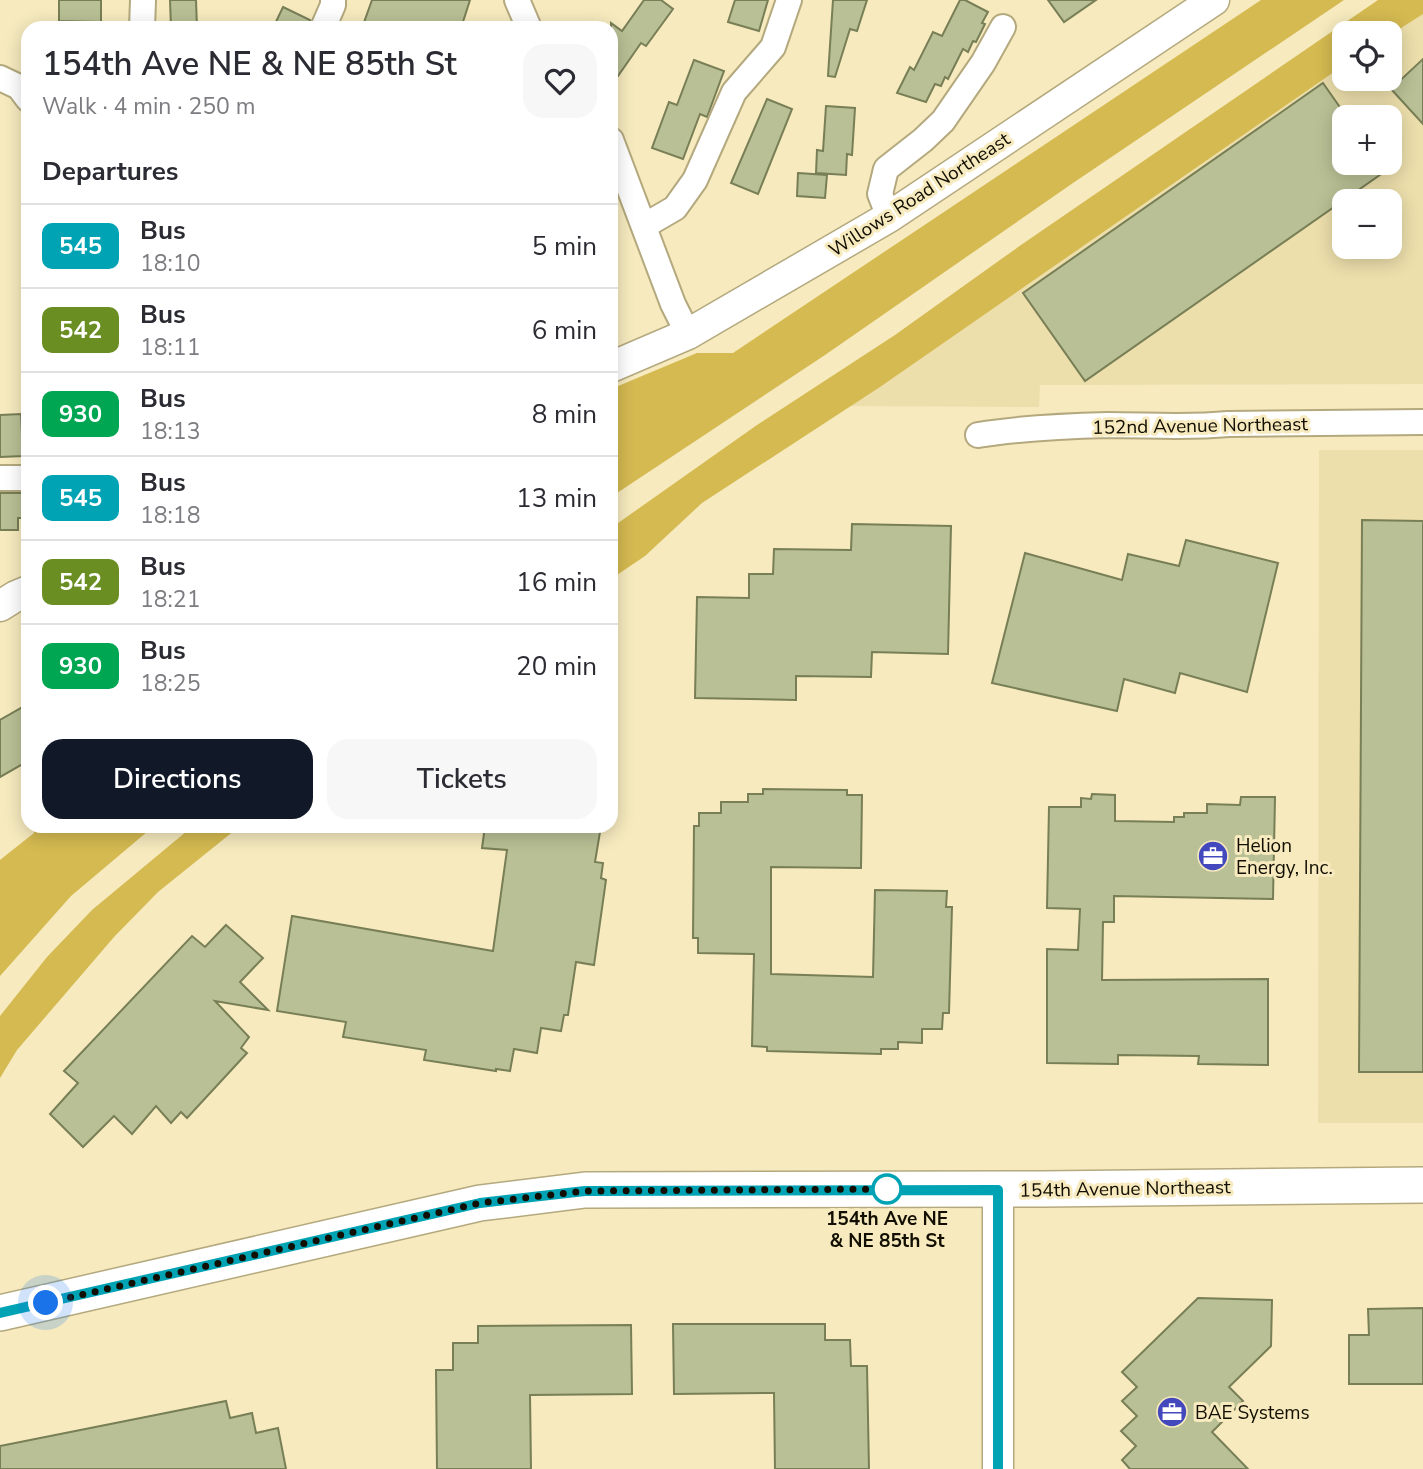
<!DOCTYPE html>
<html lang="en">
<head>
<meta charset="utf-8">
<style>
	body { margin:0; font-family:"Nunito Sans",sans-serif; background:#f7f7f7; color:#2b2b33; height:100vh; display:flex; flex-direction:column; font-size:26px; white-space:nowrap }
	* { box-sizing:border-box; margin:0 }
	p { font-size:23px; color:#7c7c81 }
	.icon { flex:none; width:38px; height:38px; fill:none; stroke:currentColor; stroke-width:2; stroke-linecap:round; stroke-linejoin:round }
	.map { position:relative; flex:1; overflow:hidden }
	.sheet { position:absolute; left:21px; top:21px; width:597px; height:812px; display:flex; flex-direction:column; background:#fff; border-radius:21px; box-shadow:0 4px 18px #0003 }
	.sheet>* { flex:none }
	.badge { padding:0 14px; border-radius:10px; font-size:24px; line-height:46px }
	.controls { position:absolute; left:1332px; top:21px; display:grid; gap:14px }
	.controls a { display:grid; place-items:center; width:70px; height:70px; border-radius:14px; background:#fff; box-shadow:0 4px 18px #0003; font-size:35px }
	.you { position:absolute; width:35px; height:35px; margin:-18px; border:5px solid #fff; border-radius:50%; background:#1a73e8; box-shadow:0 0 0 10px #1a73e833 }
	.map>.badge { position:absolute; translate:-50% -50%; box-shadow:0 0 0 4px #fff }
	h2 { padding:0 21px; font-size:26px; line-height:63px }
	.round { display:grid; place-items:center; flex:none; width:74px; height:74px; border-radius:21px; background:#f7f7f7 }
	.overview { display:flex; align-items:center; justify-content:space-between; height:119px; padding:0 21px }
	h1 { font-size:33px; font-weight:600; line-height:52px }
	.button { display:flex; gap:14px; margin-top:auto; padding:14px 21px }
	.button a { flex:1; height:80px; border-radius:21px; background:#111827; color:#fff; font-size:28px; font-weight:600; line-height:80px; text-align:center }
	.button a+a { background:#f7f7f7; color:#2b2b33 }
	ul { padding:0; list-style:none }
	li { display:flex; align-items:center; gap:21px; height:84px; padding:0 21px; border-top:2px solid #e1e1e2 }
	li div { flex:1 }
	li b { display:block; font-size:26px }
	li em { font-style:normal }
	li .badge { min-width:77px; font-weight:700; text-align:center }
	.map>svg:first-child { display:block }
</style>
</head>
<body>
<div class="map">
<svg width="1423" height="1469" viewBox="0 0 1423 1469">
	<rect width="100%" height="100%" fill="#f6eabe"/>
	<g fill="#eddfac" fill-rule="evenodd">
		<path d="M 1423,0 L 1423,384 L 1040,385 L 1039,407 L 843,406 L 1344,52 L 1344,79 L 1390,79 L 1390,33 ZM 1344,117 L 1390,117 L 1390,163 L 1344,163 ZM 1344,201 L 1390,201 L 1390,247 L 1344,247 Z"/>
		<polygon points="1319,450 1423,450 1423,1123 1318,1123"/>
	</g>
	<g fill="#d5ba51">
		<polygon points="1261,0 1344,0 1073,183 825,355 611,497 611,389 697,353 733,353"/>
		<polygon points="1378,0 1423,0 1423,14 1390,35 1390,33 1344,33 1344,65 880,387 702,503 645,556 611,579 611,528 757,425 895,335 1021,245"/>
		<polygon points="33,826 154,826 71,896 0,976 0,860 34,833"/>
		<polygon points="193,826 240,826 158,892 114,937 17,1050 0,1078 0,1016 47,957 92,910"/>
	</g>
	<g fill="#b9c095" stroke="#787e55" stroke-width="2">
		<polygon points="59,0 101,0 101,22 59,21"/>
		<polygon points="170,0 196,0 197,28 171,28"/>
		<polygon points="372,0 470,0 461,28 362,28"/>
		<polygon points="644,0 661,0 673,9 646,46 641,43 611,86 611,23 622,31"/>
		<polygon points="735,0 768,0 759,31 728,22"/>
		<polygon points="833,0 867,0 857,31 850,29 835,77 828,76"/>
		<polygon points="960,0 965,0 988,12 982,23 985,24 976,42 973,41 968,52 963,49 948,79 945,77 941,86 935,84 926,102 897,93 910,67 914,70 933,32 942,36"/>
		<polygon points="1048,0 1096,0 1064,22"/>
		<polygon points="283,7 310,20 308,28 273,28"/>
		<polygon points="1423,59 1423,124 1391,89"/>
		<polygon points="694,60 724,71 707,117 700,114 683,159 652,148 669,102 677,105"/>
		<polygon points="1323,83 1344,113 1344,163 1397,163 1085,381 1023,293"/>
		<polygon points="767,99 792,109 758,194 731,183"/>
		<polygon points="826,106 855,108 852,155 847,154 846,175 816,173 817,150 823,151"/>
		<polygon points="798,173 827,175 825,198 797,196"/>
		<polygon points="21,414 23,456 0,457 0,415"/>
		<polygon points="0,493 26,493 26,518 18,518 18,530 0,530"/>
		<polygon points="1362,520 1423,521 1423,1072 1359,1072"/>
		<polygon points="852,524 951,526 948,654 872,652 871,677 796,676 796,700 695,698 697,597 749,598 749,574 773,574 774,549 851,550"/>
		<polygon points="1186,540 1278,563 1247,692 1180,673 1175,693 1124,679 1117,711 992,683 1025,553 1122,580 1128,554 1179,566"/>
		<polygon points="28,704 28,761 0,777 0,720"/>
		<polygon points="763,789 847,790 847,795 862,795 861,868 771,867 771,974 873,977 875,890 947,891 946,907 952,907 949,1013 943,1013 942,1029 922,1029 922,1043 898,1042 898,1049 881,1049 881,1054 767,1051 767,1047 752,1046 754,954 698,953 698,938 693,938 694,826 699,826 699,813 721,813 721,802 748,802 748,794 763,794"/>
		<polygon points="1092,794 1115,795 1115,821 1174,822 1174,817 1184,817 1184,813 1207,813 1207,804 1240,805 1241,797 1275,797 1273,899 1114,896 1114,922 1103,922 1102,980 1268,979 1268,1065 1198,1064 1199,1056 1118,1055 1118,1064 1047,1063 1047,949 1078,950 1080,909 1047,908 1049,807 1081,807 1081,798 1091,799"/>
		<polygon points="485,826 601,826 595,862 603,863 601,878 606,880 594,965 576,962 568,1015 564,1015 561,1031 541,1028 537,1053 514,1049 510,1071 496,1069 496,1071 424,1060 426,1050 343,1037 346,1022 277,1011 292,916 493,951 507,850 482,848"/>
		<polygon points="226,925 263,958 240,982 268,1010 215,1001 249,1037 241,1048 247,1053 187,1118 181,1112 171,1123 156,1106 132,1134 114,1116 83,1147 50,1114 78,1083 64,1071 192,936 205,947"/>
		<polygon points="1198,1298 1272,1300 1271,1346 1229,1387 1243,1401 1212,1432 1248,1469 1130,1469 1122,1460 1136,1446 1121,1431 1137,1416 1122,1401 1137,1387 1122,1372"/>
		<polygon points="1423,1308 1423,1384 1349,1384 1349,1335 1369,1335 1368,1309"/>
		<polygon points="673,1324 825,1324 825,1340 850,1340 851,1366 867,1366 869,1469 775,1469 774,1393 674,1394"/>
		<polygon points="631,1325 632,1394 530,1395 531,1469 437,1469 436,1370 453,1370 453,1343 478,1343 478,1326"/>
		<polygon points="226,1401 230,1418 252,1413 256,1433 278,1428 286,1469 0,1469 0,1446"/>
	</g>
	<g fill="none" stroke-linecap="round" stroke-linejoin="round">
		<g stroke="#b4a97e" stroke-width="28">
			<g id="minor">
				<polyline points="517,0 529,28"/>
				<polyline points="142,28 143,0"/>
				<polyline points="323,28 333,5 333,0"/>
				<polyline points="0,78 19,87 28,99"/>
				<polyline points="611,140 673,304 688,334"/>
				<polyline points="889,217 880,194 886,169 923,140 943,121 983,63 1003,27"/>
				<polyline points="644,226 675,208 695,180 734,92 773,47 789,0"/>
				<path d="M 978,435 C 1021,428 1065,426 1108,425 C 1148,425 1188,428 1228,424 L 1423,422"/>
				<polyline points="0,478 28,478"/>
			</g>
		</g>
		<g stroke="#b4a97e" stroke-width="33">
			<g id="tertiary">
				<polyline points="611,367 688,334 889,217 1214,0"/>
				<polyline points="0,606 16,596 28,591"/>
				<polyline points="998,1190 998,1469"/>
			</g>
		</g>
		<g stroke="#b4a97e" stroke-width="38">
			<polyline id="secondary" points="0,1313 480,1203 585,1190 1043,1189 1423,1185"/>
		</g>
		<use href="#minor" stroke="#fff" stroke-width="24"/>
		<use href="#tertiary" stroke="#fff" stroke-width="30"/>
		<use href="#secondary" stroke="#fff" stroke-width="35"/>
	</g>
	<g fill="none" stroke-linecap="round" stroke-linejoin="round">
		<g stroke="#fff" stroke-width="16">
			<polyline id="line" points="0,1313 480,1203 585,1191 998,1190 998,1469"/>
		</g>
		<use href="#line" stroke="#00a3b4" stroke-width="10"/>
		<polyline stroke="#120e02" stroke-width="7" stroke-dasharray="0 12.6" points="46,1303 480,1203 585,1191 887,1189"/>
	</g>
	<defs>
		<g id="office-disc" transform="scale(1.575)"><circle r="9.5" fill="#4348bd" stroke="#f6eabe"/><path d="M-6-3h4V-5.5h4V-3h4V5H-6ZM-1-4.5V-3h2v-1.5ZM-6 0V1H6V0Z" fill="#fff"/></g>
	</defs>
	<g fill-rule="evenodd">
		<use href="#office-disc" x="1213" y="856"/>
		<use href="#office-disc" x="1172" y="1412"/>
	</g>
	<circle fill="#fff" stroke="#00a3b4" stroke-width="3.5" cx="887" cy="1189" r="14"/>
	<g text-anchor="middle" stroke-width="6" stroke-linejoin="round" paint-order="stroke">
		<g font-size="19" fill="#120e02" stroke="#f6eabe">
			<text transform="translate(919 194) rotate(-33)" y="7">Willows Road Northeast</text>
			<text transform="translate(1200 425) rotate(-1)" y="7">152nd Avenue Northeast</text>
			<text transform="translate(1125 1188) rotate(-1)" y="7">154th Avenue Northeast</text>
		</g>
		<g font-size="19" fill="#120e02" stroke="#f6eabe" text-anchor="start">
			<text x="1236" y="852">Helion<tspan x="1236" dy="22">Energy, Inc.</tspan></text>
			<text x="1195" y="1419">BAE Systems</text>
		</g>
		<g font-size="19" font-weight="bold" fill="#120e02" stroke="#f6eabe">
			<text x="887" y="1225">154th Ave NE<tspan x="887" dy="22">&amp; NE 85th St</tspan></text>
		</g>
	</g>
</svg>
<div class="controls">
<a><svg class="icon" aria-label="locate" viewBox="0 0 24 24"><circle cx="12" cy="12" r="6"/><path d="M12 2v4M12 18v4M2 12h4M18 12h4"/></svg></a>
<a>+</a>
<a>−</a>
</div>
<div class="you" style="left:46px;top:1303px"></div>
<section class="sheet">
<div class="overview"><div><h1>154th Ave NE &amp; NE 85th St</h1><p>Walk · 4 min · 250 m</p></div><a class="round"><svg class="icon" aria-label="heart" viewBox="0 0 24 24"><path d="M12 20l-8-8c-3-5 5-10 8-4 3-6 11-1 8 4z"/></svg></a></div>
<h2>Departures</h2>
<ul>
<li><span class="badge" style="background:#00a3b4;color:#fff">545</span><div><b>Bus</b><p>18:10</p></div><em>5 min</em></li>
<li><span class="badge" style="background:#6b8e23;color:#fff">542</span><div><b>Bus</b><p>18:11</p></div><em>6 min</em></li>
<li><span class="badge" style="background:#00a651;color:#fff">930</span><div><b>Bus</b><p>18:13</p></div><em>8 min</em></li>
<li><span class="badge" style="background:#00a3b4;color:#fff">545</span><div><b>Bus</b><p>18:18</p></div><em>13 min</em></li>
<li><span class="badge" style="background:#6b8e23;color:#fff">542</span><div><b>Bus</b><p>18:21</p></div><em>16 min</em></li>
<li><span class="badge" style="background:#00a651;color:#fff">930</span><div><b>Bus</b><p>18:25</p></div><em>20 min</em></li>
</ul>
<div class="button"><a>Directions</a><a>Tickets</a></div>
</section>
</div>
</body>
</html>
